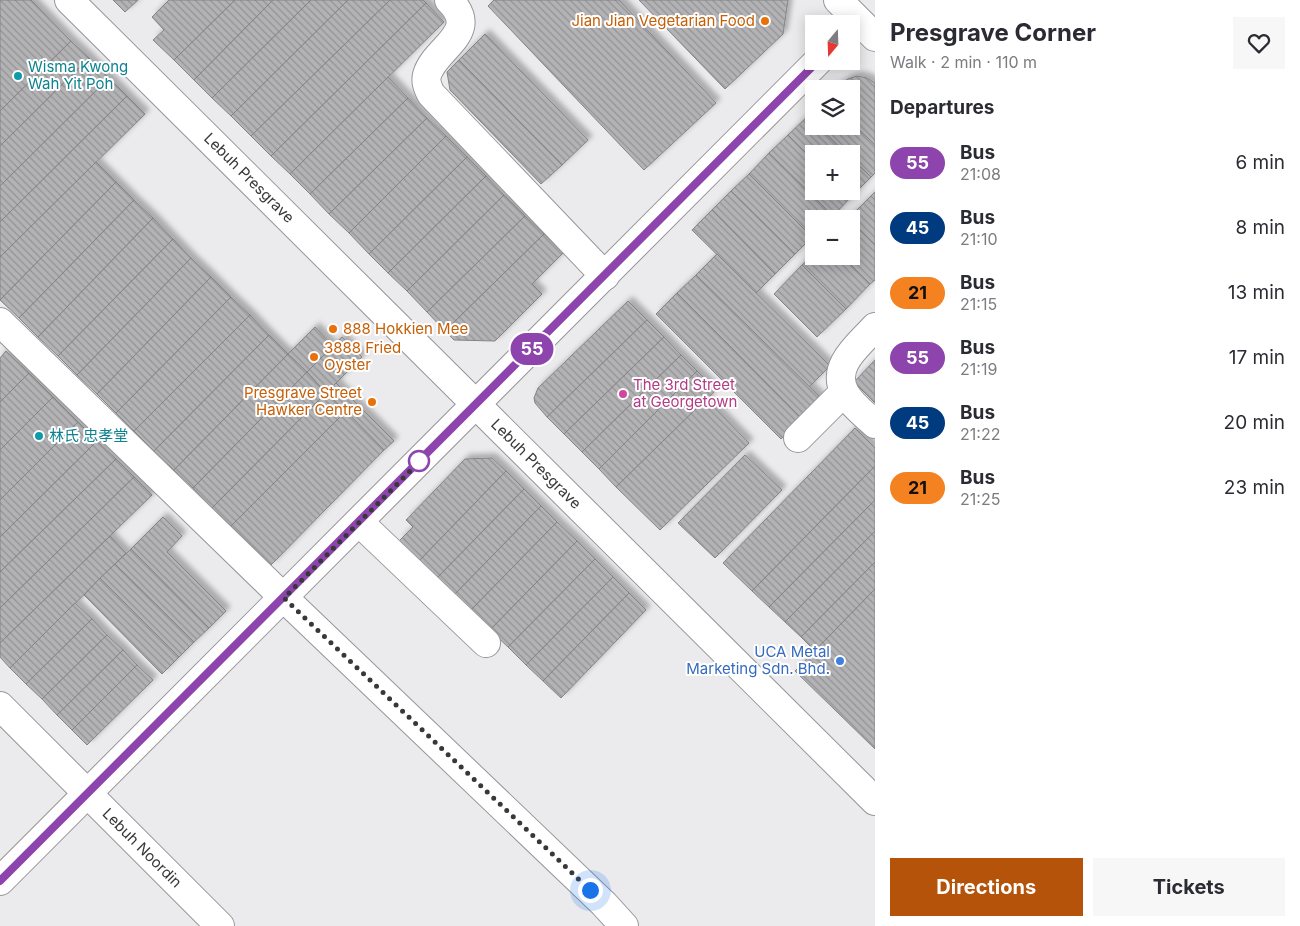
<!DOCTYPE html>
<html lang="en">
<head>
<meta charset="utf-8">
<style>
	body { margin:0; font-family:Inter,"Noto Sans SC",sans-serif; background:#f7f7f7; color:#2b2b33; height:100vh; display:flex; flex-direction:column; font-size:19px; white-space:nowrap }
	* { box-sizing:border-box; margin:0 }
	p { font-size:16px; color:#7c7c81 }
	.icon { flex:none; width:28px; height:28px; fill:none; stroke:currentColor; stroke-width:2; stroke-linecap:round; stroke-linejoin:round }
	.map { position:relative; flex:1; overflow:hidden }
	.panel { display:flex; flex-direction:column; background:#fff; width:425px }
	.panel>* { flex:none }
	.badge { padding:0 10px; border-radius:16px; font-size:18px; line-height:32px }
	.needle { width:32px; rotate:199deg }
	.controls { position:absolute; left:805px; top:15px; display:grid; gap:10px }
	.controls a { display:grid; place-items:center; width:55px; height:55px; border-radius:0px; background:#fff; box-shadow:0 2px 12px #0003; font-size:25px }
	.you { position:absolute; width:25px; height:25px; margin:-12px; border:4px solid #fff; border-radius:50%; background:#1a73e8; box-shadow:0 0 0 8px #1a73e833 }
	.map>.badge { position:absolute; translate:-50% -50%; box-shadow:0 0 0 2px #fff }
	h2 { padding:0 15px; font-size:19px; line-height:45px }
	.round { display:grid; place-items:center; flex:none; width:52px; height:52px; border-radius:0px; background:#f7f7f7 }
	.headline { display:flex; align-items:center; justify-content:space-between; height:85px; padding:0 15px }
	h1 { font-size:24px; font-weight:700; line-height:38px }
	.cta { display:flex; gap:10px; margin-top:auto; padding:10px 15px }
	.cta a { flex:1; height:58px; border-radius:0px; background:#b45309; color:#fff; font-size:20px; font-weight:700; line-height:58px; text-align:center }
	.cta a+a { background:#f7f7f7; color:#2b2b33 }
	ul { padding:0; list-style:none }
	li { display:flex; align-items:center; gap:15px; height:65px; padding:0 15px }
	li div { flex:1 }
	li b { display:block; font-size:19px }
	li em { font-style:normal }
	li .badge { min-width:55px; font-weight:700; text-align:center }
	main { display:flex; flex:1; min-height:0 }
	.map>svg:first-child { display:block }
</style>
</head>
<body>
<main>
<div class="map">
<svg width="875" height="926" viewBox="0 0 875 926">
	<defs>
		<pattern id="building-back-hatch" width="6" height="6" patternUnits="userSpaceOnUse" patternTransform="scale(1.25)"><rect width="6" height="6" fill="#b3b2b5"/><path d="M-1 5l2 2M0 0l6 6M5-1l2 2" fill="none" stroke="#939294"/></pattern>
		<filter id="shadow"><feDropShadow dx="4.5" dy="-4.5" stdDeviation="2.5" flood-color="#0004"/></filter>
	</defs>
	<rect width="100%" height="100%" fill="#ebebee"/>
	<g fill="url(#building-back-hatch)" stroke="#848486" filter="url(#shadow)">
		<polygon points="0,0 31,0 71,41 0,111"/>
		<polygon points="113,0 138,0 125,12"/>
		<polygon points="169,0 235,0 174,60 153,40 164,30 152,17"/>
		<polygon points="235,0 273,0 194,80 174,60"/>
		<polygon points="273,0 311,0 212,98 194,80"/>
		<polygon points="311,0 348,0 231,116 212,98"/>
		<polygon points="348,0 390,0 251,136 231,116"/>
		<polygon points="390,0 423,0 426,3 271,156 251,136"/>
		<polygon points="494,0 619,0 716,103 644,170 488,6"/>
		<polygon points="639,0 788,0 783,34 725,89"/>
		<polygon points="426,3 444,22 290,174 271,156"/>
		<polygon points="485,34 588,140 562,165 459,60"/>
		<polygon points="71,41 89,58 0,146 0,111"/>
		<polygon points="89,58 109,78 0,186 0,146"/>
		<polygon points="459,60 562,165 541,184 450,90 447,72"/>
		<polygon points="857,76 867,78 875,83 875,145 851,122 851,89 834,89 848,79"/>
		<polygon points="388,77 408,98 310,194 290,174"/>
		<polygon points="109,78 127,96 0,222 0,186"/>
		<polygon points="127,96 145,114 0,257 0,222"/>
		<polygon points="408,98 427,118 329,214 310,194"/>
		<polygon points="808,116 814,122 814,126 818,126 847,154 814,154 814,161 788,135"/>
		<polygon points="427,118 446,136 349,233 329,214"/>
		<polygon points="851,122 875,145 875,173 871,177 851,158 851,154 847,154 818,126 851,126"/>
		<polygon points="788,135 814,161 814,191 845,191 851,197 833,216 769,153"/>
		<polygon points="446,136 467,157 369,254 349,233"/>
		<polygon points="769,153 833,216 829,219 814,219 814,235 812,237 749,174"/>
		<polygon points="467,157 486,176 388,273 369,254"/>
		<polygon points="851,158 871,177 851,197 845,191 851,191"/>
		<polygon points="96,162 116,182 0,300 0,257"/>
		<polygon points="749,174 812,237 795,254 731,191"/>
		<polygon points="486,176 504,195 407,291 388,273"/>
		<polygon points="116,182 134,200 19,318 0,300"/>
		<polygon points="731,191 795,254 775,274 712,210"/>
		<polygon points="875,192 875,245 851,221 851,219 849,218"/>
		<polygon points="504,195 525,216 427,312 407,291"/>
		<polygon points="134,200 153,218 38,337 19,318"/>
		<polygon points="712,210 775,274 756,293 692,230"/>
		<polygon points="525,216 544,234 445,331 427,312"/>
		<polygon points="153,218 173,239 58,356 38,337"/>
		<polygon points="851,221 875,245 875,280 870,284 842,256 851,256"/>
		<polygon points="544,234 563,253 532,284 542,294 495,341 454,340 445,331"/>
		<polygon points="173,239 191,258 77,375 58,356"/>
		<polygon points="717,254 830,366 809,387 696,275"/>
		<polygon points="814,254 814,256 842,256 870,284 846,309 802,265"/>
		<polygon points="191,258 211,277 97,394 77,375"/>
		<polygon points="802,265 846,309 817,337 774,294"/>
		<polygon points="696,275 822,399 802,419 677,293"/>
		<polygon points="211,277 231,297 116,413 97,394"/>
		<polygon points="677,293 802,419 781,439 656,314"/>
		<polygon points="231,297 250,315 134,431 116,413"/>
		<polygon points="628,301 647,320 547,417 535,403 534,398 538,388"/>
		<polygon points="250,315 269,335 154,451 134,431"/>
		<polygon points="647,320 664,337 564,434 547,417"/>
		<polygon points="315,327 333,346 307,372 288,354"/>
		<polygon points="269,335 288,354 174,470 154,451"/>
		<polygon points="342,337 362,357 326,393 307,372"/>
		<polygon points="664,337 681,355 582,452 564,434"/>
		<polygon points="6,351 29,373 0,402 0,358"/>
		<polygon points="288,354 307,372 193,488 174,470"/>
		<polygon points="681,355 697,371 599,469 582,452"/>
		<polygon points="875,360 875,403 854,382"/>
		<polygon points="697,371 716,390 616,487 599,469"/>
		<polygon points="307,372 326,393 212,508 193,488"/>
		<polygon points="29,373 53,397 0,450 0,402"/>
		<polygon points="336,383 394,441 384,450 326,393"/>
		<polygon points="326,393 346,411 231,526 212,508"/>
		<polygon points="53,397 78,422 0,500 0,450"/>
		<polygon points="706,399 749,443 660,530 616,487"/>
		<polygon points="346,411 384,450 271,565 231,526"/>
		<polygon points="78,422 97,441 0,537 0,500"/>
		<polygon points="855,428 875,448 875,466 752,591 723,563"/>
		<polygon points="97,441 116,459 0,572 0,537"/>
		<polygon points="745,455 782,490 715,558 678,523"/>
		<polygon points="492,458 506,471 419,561 399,541 413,527 406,520 465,459"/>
		<polygon points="116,459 134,477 0,608 0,572"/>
		<polygon points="875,466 875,500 769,607 752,591"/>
		<polygon points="506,471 524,489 437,578 419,561"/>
		<polygon points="134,477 152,495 0,643 0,608"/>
		<polygon points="524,489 541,506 454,595 437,578"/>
		<polygon points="875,500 875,531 785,622 769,607"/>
		<polygon points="541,506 557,522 470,611 454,595"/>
		<polygon points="163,517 182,536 167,552 226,611 209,628 131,549"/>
		<polygon points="557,522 577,541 490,630 470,611"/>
		<polygon points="875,531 875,562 801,637 785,622"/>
		<polygon points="110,536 126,553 10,668 0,657 0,643"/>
		<polygon points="577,541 595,559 508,647 490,630"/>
		<polygon points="131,549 209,628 194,642 115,564"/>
		<polygon points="595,559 613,577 526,665 508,647"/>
		<polygon points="875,562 875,589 815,651 801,637"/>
		<polygon points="115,564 194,642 179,657 100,578"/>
		<polygon points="613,577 629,593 543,681 526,665"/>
		<polygon points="100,578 179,657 162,674 84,595"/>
		<polygon points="875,589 875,749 795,671"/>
		<polygon points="629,593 646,610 561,698 543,681"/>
		<polygon points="75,603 92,619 26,684 10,668"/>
		<polygon points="92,619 107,635 42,699 26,684"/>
		<polygon points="107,635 123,650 57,715 42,699"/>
		<polygon points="123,650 137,665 72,730 57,715"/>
		<polygon points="137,665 153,680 87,745 72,730"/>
	</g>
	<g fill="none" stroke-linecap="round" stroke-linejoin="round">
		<g stroke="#969699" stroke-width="30">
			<g id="minor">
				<polyline points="69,0 875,801"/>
				<path d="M 449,0 C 482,33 435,47 427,75 C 425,82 428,88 431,94 L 605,276"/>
				<polyline points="838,0 875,37"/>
				<polyline points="0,322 284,598 604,904 624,926"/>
				<path d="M 875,327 C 859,345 830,366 845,393 C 852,405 865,415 875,424"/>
				<polyline points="798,438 844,392"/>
				<polyline points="359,522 486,643"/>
				<polyline points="0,706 220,926"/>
				<polyline points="0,881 818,61"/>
			</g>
		</g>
		<use href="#minor" stroke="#fff" stroke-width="28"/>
	</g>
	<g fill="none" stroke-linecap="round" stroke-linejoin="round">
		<g stroke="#fff" stroke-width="11">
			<polyline id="line" points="0,881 818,61"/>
		</g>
		<use href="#line" stroke="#8e44ad" stroke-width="8"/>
		<polyline stroke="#383839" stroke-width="5" stroke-dasharray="0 9" points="419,461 424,457 284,598 590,890"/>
	</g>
	<g fill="#e8710a" stroke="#fff" stroke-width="2">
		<circle cx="765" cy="21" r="5"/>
		<circle cx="333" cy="329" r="5"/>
		<circle cx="314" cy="357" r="5"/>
		<circle cx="372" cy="402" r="5"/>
	</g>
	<g fill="#0f9aa8" stroke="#fff" stroke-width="2">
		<circle cx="18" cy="76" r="5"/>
		<circle cx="39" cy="436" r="5"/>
	</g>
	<circle fill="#d1479c" stroke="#fff" stroke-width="2" cx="623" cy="394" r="5"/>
	<circle fill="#fff" stroke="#8e44ad" stroke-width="2.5" cx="419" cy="461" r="10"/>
	<circle fill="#3f7fe0" stroke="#fff" stroke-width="2" cx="840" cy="661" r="5"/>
	<g text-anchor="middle" stroke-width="4" stroke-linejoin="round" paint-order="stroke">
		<g font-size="15" fill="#c56008" stroke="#fff" text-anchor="end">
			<text x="755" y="26">Jian Jian Vegetarian Food</text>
			<text x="343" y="334" text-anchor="start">888 Hokkien Mee</text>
			<text x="324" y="353" text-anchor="start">3888 Fried<tspan x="324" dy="17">Oyster</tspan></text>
			<text x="362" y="398">Presgrave Street<tspan x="362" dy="17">Hawker Centre</tspan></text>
		</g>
		<g font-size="15" fill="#0d838f" stroke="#fff" text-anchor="start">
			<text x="28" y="72">Wisma Kwong<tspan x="28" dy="17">Wah Yit Poh</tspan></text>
			<text x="49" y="441">林氏 忠孝堂</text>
		</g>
		<g font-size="15" fill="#383839" stroke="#fff">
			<text transform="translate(249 178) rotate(45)" y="5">Lebuh Presgrave</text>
			<text transform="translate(536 464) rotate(45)" y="5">Lebuh Presgrave</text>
			<text transform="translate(142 848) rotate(45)" y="5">Lebuh Noordin</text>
		</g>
		<g font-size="15" fill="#b23c85" stroke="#fff" text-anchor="start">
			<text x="633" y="390">The 3rd Street<tspan x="633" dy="17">at Georgetown</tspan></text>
		</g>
		<g font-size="15" fill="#366cbe" stroke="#fff" text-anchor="end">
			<text x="830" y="657">UCA Metal<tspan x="830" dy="17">Marketing Sdn. Bhd.</tspan></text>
		</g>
	</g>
</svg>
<div class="controls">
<a><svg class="needle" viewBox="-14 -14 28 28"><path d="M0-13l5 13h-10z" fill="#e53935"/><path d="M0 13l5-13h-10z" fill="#7c7c81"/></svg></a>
<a><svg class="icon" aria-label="layers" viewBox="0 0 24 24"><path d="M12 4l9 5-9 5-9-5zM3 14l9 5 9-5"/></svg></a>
<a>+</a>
<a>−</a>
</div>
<div class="you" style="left:590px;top:890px"></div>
<b class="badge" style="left:532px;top:349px;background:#8e44ad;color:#fff">55</b>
</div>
<section class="panel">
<div class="headline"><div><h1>Presgrave Corner</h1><p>Walk · 2 min · 110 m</p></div><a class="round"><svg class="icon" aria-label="heart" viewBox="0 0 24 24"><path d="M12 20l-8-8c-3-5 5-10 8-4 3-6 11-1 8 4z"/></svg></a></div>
<h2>Departures</h2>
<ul>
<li><span class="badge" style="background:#8e44ad;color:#fff">55</span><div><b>Bus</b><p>21:08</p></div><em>6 min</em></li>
<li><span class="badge" style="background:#003b80;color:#fff">45</span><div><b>Bus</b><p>21:10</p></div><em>8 min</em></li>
<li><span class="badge" style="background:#f58220;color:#111">21</span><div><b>Bus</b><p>21:15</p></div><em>13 min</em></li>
<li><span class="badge" style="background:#8e44ad;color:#fff">55</span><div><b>Bus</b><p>21:19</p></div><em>17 min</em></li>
<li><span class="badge" style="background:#003b80;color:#fff">45</span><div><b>Bus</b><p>21:22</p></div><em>20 min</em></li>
<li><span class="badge" style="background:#f58220;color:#111">21</span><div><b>Bus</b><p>21:25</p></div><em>23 min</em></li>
</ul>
<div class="cta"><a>Directions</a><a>Tickets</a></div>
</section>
</main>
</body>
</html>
